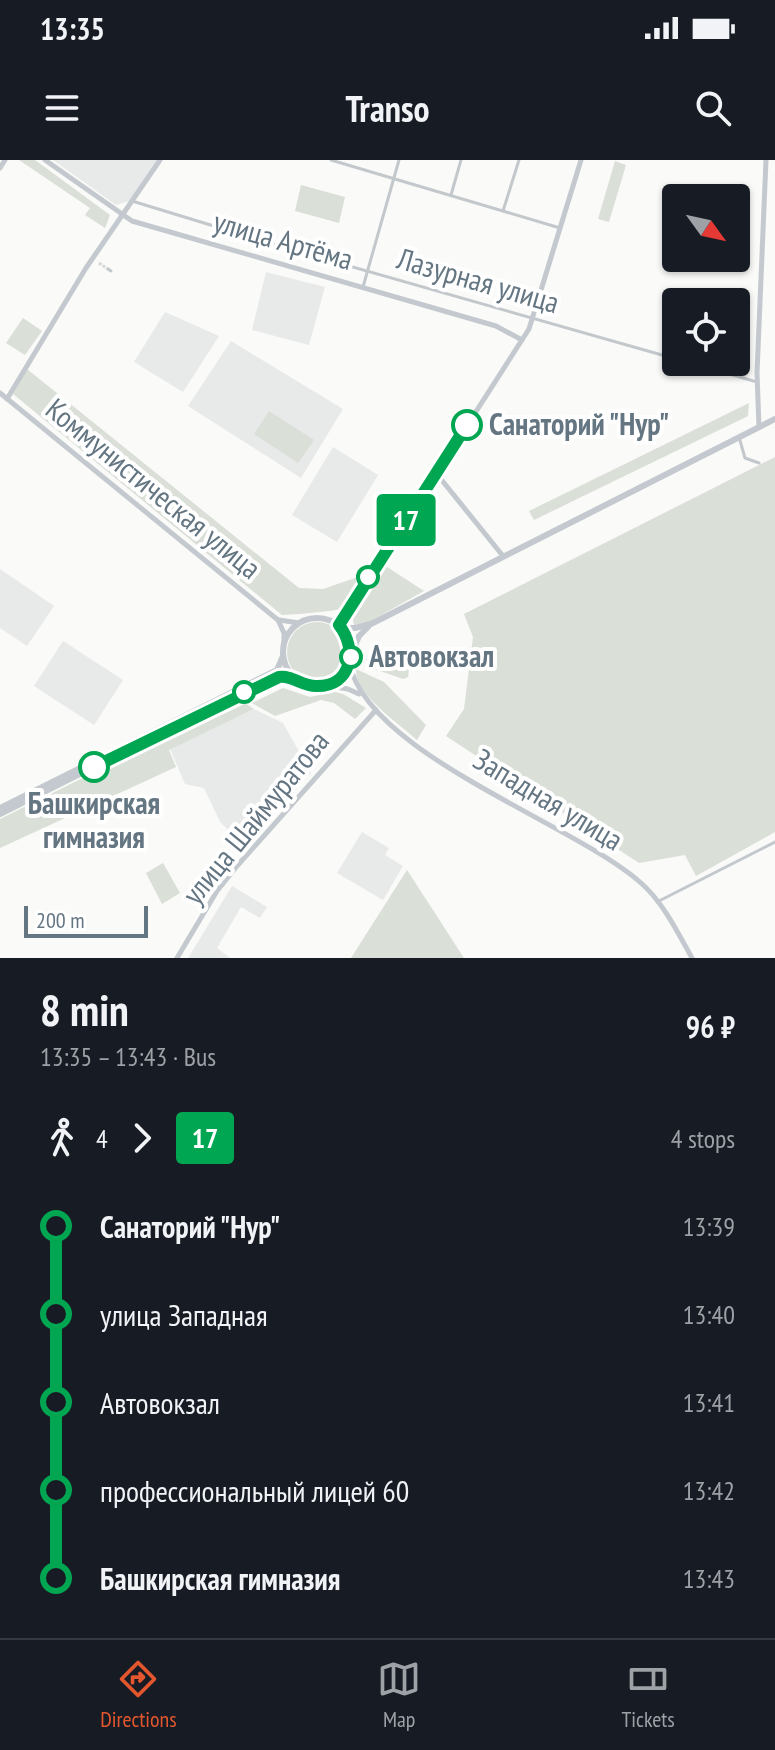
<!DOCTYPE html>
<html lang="en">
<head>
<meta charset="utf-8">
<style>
	body { margin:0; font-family:"PT Sans Narrow",sans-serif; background:#242831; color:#f1f3f6; height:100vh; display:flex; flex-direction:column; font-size:30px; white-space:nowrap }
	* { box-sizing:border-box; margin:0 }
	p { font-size:26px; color:#9ea1a6 }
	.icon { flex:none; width:44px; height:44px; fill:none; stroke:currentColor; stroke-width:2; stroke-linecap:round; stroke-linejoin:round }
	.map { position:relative; height:798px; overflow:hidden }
	.sheet { display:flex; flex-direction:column; background:#171b24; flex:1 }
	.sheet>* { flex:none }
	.badge { padding:0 16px; border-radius:6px; font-size:28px; line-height:52px }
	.needle { width:52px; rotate:123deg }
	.tools { position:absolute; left:662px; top:24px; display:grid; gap:16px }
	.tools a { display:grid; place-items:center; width:88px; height:88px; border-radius:8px; background:#171b24; box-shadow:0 2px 6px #0004; font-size:40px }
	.scale { position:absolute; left:24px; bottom:20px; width:124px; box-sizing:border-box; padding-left:8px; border:4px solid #657683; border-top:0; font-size:22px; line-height:28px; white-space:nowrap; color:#657683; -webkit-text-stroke:6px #fff; paint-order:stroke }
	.map>.badge { position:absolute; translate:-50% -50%; box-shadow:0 0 0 4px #fff }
	.legs { display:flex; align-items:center; gap:12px; height:88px; padding:0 40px; font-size:26px }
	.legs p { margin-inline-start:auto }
	.head { display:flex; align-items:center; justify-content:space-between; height:136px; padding:0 40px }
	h1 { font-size:44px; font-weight:700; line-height:60px }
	ul { padding:0 40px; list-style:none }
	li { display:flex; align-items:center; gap:28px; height:88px; font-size:30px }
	li i { display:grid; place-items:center; width:12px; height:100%; margin:0 10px; background:currentColor }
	li i::after { content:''; width:20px; height:20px; margin:-10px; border:6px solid; border-radius:50%; background:#171b24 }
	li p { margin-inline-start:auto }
	li:first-child i { background:linear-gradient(#0000 50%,currentColor 0) }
	li:last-child i { background:linear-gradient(currentColor 50%,#0000 0) }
	.status { display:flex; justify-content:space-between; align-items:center; height:56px; padding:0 40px; background:#171b24; direction:ltr }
	.status svg { height:22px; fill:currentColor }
	header { display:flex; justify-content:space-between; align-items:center; height:104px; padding:0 40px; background:#171b24; font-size:36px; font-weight:700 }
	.tab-bar { display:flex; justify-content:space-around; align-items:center; height:112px; border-top:2px solid #363941; background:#171b24; font-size:22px; color:#9ea1a6 }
	.tab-bar a { display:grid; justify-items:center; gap:4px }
	.tab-bar .selected { color:#e4572e }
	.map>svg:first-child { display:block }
</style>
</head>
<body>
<div class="status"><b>13:35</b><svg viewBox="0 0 49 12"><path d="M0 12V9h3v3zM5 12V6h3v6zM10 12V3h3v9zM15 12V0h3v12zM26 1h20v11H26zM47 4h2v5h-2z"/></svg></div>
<header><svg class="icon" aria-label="menu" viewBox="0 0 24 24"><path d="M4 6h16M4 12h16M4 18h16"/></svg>Transo<svg class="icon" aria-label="search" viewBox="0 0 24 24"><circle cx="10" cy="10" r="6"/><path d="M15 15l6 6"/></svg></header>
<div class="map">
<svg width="775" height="798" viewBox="0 0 775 798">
	<rect width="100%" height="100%" fill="#fafaf8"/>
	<g fill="#e8e9e9">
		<polygon points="53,0 157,0 130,41 116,45"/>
		<polygon points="266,112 325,127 309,185 252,170"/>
		<polygon points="165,152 219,176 183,232 134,202"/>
		<polygon points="231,181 343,249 301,318 188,246"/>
		<polygon points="333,287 378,315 337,382 292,355"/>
		<polygon points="0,409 54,446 27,486 0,468"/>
		<polygon points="63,481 123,520 94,565 34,526"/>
		<polygon points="254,549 283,563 311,613 244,686 220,662 204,628 185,624 170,589"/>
		<polygon points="362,672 389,688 385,695 403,706 383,740 337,713"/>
		<polygon points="232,726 267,747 260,758 241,747 217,788 230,798 188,798"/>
	</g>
	<g fill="#dadfd7">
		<polygon points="19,0 35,0 110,55 105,68 85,55 90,48"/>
		<polygon points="615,1 626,5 609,62 598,59"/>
		<polygon points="301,25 345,37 339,63 295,51"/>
		<polygon points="23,158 42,171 25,195 6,183"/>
		<path d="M 27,209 L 299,428 L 323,429 L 361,416 C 355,426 348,442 340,449 C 337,451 289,455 282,455 L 13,234 Z"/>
		<polygon points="749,243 748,256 534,360 529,351"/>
		<polygon points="269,251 314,280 298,303 254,274"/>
		<polygon points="775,297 775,672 696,716 685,695 639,703 446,576 464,549 473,477 464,454"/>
		<polygon points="384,405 424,431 369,462 354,465 352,457"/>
		<circle cx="317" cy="492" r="30"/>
		<polygon points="402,496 410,501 408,517 403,519 366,506 366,499"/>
		<path d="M 356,509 L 384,522 L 426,565 L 417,580 C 398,563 355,534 356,509 Z"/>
		<polygon points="283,528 310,537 335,532 343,534 366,548 355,559 334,543 321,540 275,556 252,543"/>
		<polygon points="240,540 254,549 169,590 176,607 0,688 0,659"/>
		<polygon points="163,703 180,733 162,744 146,713"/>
		<polygon points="407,710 464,798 351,798"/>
	</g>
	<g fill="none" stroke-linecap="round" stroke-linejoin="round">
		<polyline stroke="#d5d9db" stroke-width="3" stroke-dasharray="3 1.5" stroke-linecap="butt" points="99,103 108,109"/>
		<g stroke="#c3c8cc" stroke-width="3">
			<polyline points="331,0 560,68"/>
			<polyline points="451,35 461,0"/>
			<polyline points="132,41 286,88 676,199"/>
			<polyline points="503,51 519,0"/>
			<polyline points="108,109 111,111"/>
			<polyline points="363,127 399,0"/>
			<polyline points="688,202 757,222"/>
			<polyline points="739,277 745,298 759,303"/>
			<polyline points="657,742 775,682"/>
		</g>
		<g stroke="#c3c9ce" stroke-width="5">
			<polyline points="45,0 132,61 496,166 522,180"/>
			<polyline points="0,8 5,0"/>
			<polyline points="0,233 278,460 284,473 284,483"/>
			<polyline points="7,239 86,108 160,0"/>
			<polyline points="759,267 757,213 766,0"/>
			<polyline points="436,313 503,396"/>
			<polyline points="279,460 299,463"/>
			<polyline points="339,465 529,169 581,0"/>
			<path d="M 349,502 C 367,594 572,662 641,723 C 663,742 678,773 692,798"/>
			<polyline points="325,525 348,529 359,534"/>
			<polyline points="177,798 217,731 237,706 376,550"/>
		</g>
		<g stroke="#c3c9ce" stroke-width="6">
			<circle cx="317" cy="492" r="34"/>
			<polyline points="341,468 355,468 371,464 775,259"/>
			<polyline points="353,490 359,476 368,467"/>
			<polyline points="0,648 277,510 283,496"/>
			<polyline points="0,654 237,535 282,515 294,518"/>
		</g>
	</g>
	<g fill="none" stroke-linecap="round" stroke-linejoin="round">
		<g stroke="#fff" stroke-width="18">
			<path id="line-1" d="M 94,607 L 279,517 C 292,515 302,526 316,526 C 352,527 358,489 339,465 L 467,265"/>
		</g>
		<use href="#line-1" stroke="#00a651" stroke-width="12"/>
	</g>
	<g fill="#fff" stroke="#00a651" stroke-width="4">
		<circle cx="467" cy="265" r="14"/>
		<circle cx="368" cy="417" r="10"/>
		<circle cx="351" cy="497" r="10"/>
		<circle cx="244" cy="532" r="10"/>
		<circle cx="94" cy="607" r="14"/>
	</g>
	<g text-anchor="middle" stroke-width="8" stroke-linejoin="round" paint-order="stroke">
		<g font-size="30" fill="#657683" stroke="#fff">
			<text transform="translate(283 81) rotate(16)" y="10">улица Артёма</text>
			<text transform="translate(478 121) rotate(16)" y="10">Лазурная улица</text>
			<text transform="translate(153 329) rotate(39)" y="10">Коммунистическая улица</text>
			<text transform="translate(548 640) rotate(31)" y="10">Западная улица</text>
			<text transform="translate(256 658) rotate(-51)" y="10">улица Шаймуратова</text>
		</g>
		<g font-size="30" font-weight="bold" fill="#657683" stroke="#fff" text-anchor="start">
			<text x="489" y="275">Санаторий "Нур"</text>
			<text x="369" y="507">Автовокзал</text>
			<text x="94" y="654" text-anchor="middle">Башкирская<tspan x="94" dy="34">гимназия</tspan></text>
		</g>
	</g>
</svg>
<div class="tools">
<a><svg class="needle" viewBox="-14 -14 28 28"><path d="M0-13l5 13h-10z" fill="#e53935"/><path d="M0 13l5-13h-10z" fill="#9ea1a6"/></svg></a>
<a><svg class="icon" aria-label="locate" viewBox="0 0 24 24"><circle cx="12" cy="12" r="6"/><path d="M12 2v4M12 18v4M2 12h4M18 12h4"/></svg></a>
</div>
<div class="scale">200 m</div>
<b class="badge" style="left:406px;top:360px;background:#00a651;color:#fff">17</b>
</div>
<section class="sheet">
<div class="head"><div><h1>8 min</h1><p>13:35 – 13:43 · Bus</p></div><b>96 ₽</b></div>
<div class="legs"><svg class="icon" aria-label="walk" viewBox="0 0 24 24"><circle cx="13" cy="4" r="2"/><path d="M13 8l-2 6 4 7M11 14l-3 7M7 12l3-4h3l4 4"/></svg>4<svg class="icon" aria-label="forward" viewBox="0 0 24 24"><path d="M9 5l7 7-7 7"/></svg><b class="badge" style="background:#00a651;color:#fff">17</b><p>4 stops</p></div>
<ul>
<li><i style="color:#00a651"></i><b>Санаторий &quot;Нур&quot;</b><p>13:39</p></li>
<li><i style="color:#00a651"></i><span>улица Западная</span><p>13:40</p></li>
<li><i style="color:#00a651"></i><span>Автовокзал</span><p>13:41</p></li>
<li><i style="color:#00a651"></i><span>профессиональный лицей 60</span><p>13:42</p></li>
<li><i style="color:#00a651"></i><b>Башкирская гимназия</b><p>13:43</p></li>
</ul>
</section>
<nav class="tab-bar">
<a class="selected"><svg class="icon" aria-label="directions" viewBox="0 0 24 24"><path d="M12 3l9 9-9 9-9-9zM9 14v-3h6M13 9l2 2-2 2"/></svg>Directions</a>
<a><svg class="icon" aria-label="map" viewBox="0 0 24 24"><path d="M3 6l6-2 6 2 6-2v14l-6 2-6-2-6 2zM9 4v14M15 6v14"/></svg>Map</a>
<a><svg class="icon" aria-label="tickets" viewBox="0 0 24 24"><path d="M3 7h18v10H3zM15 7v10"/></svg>Tickets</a>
</nav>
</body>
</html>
